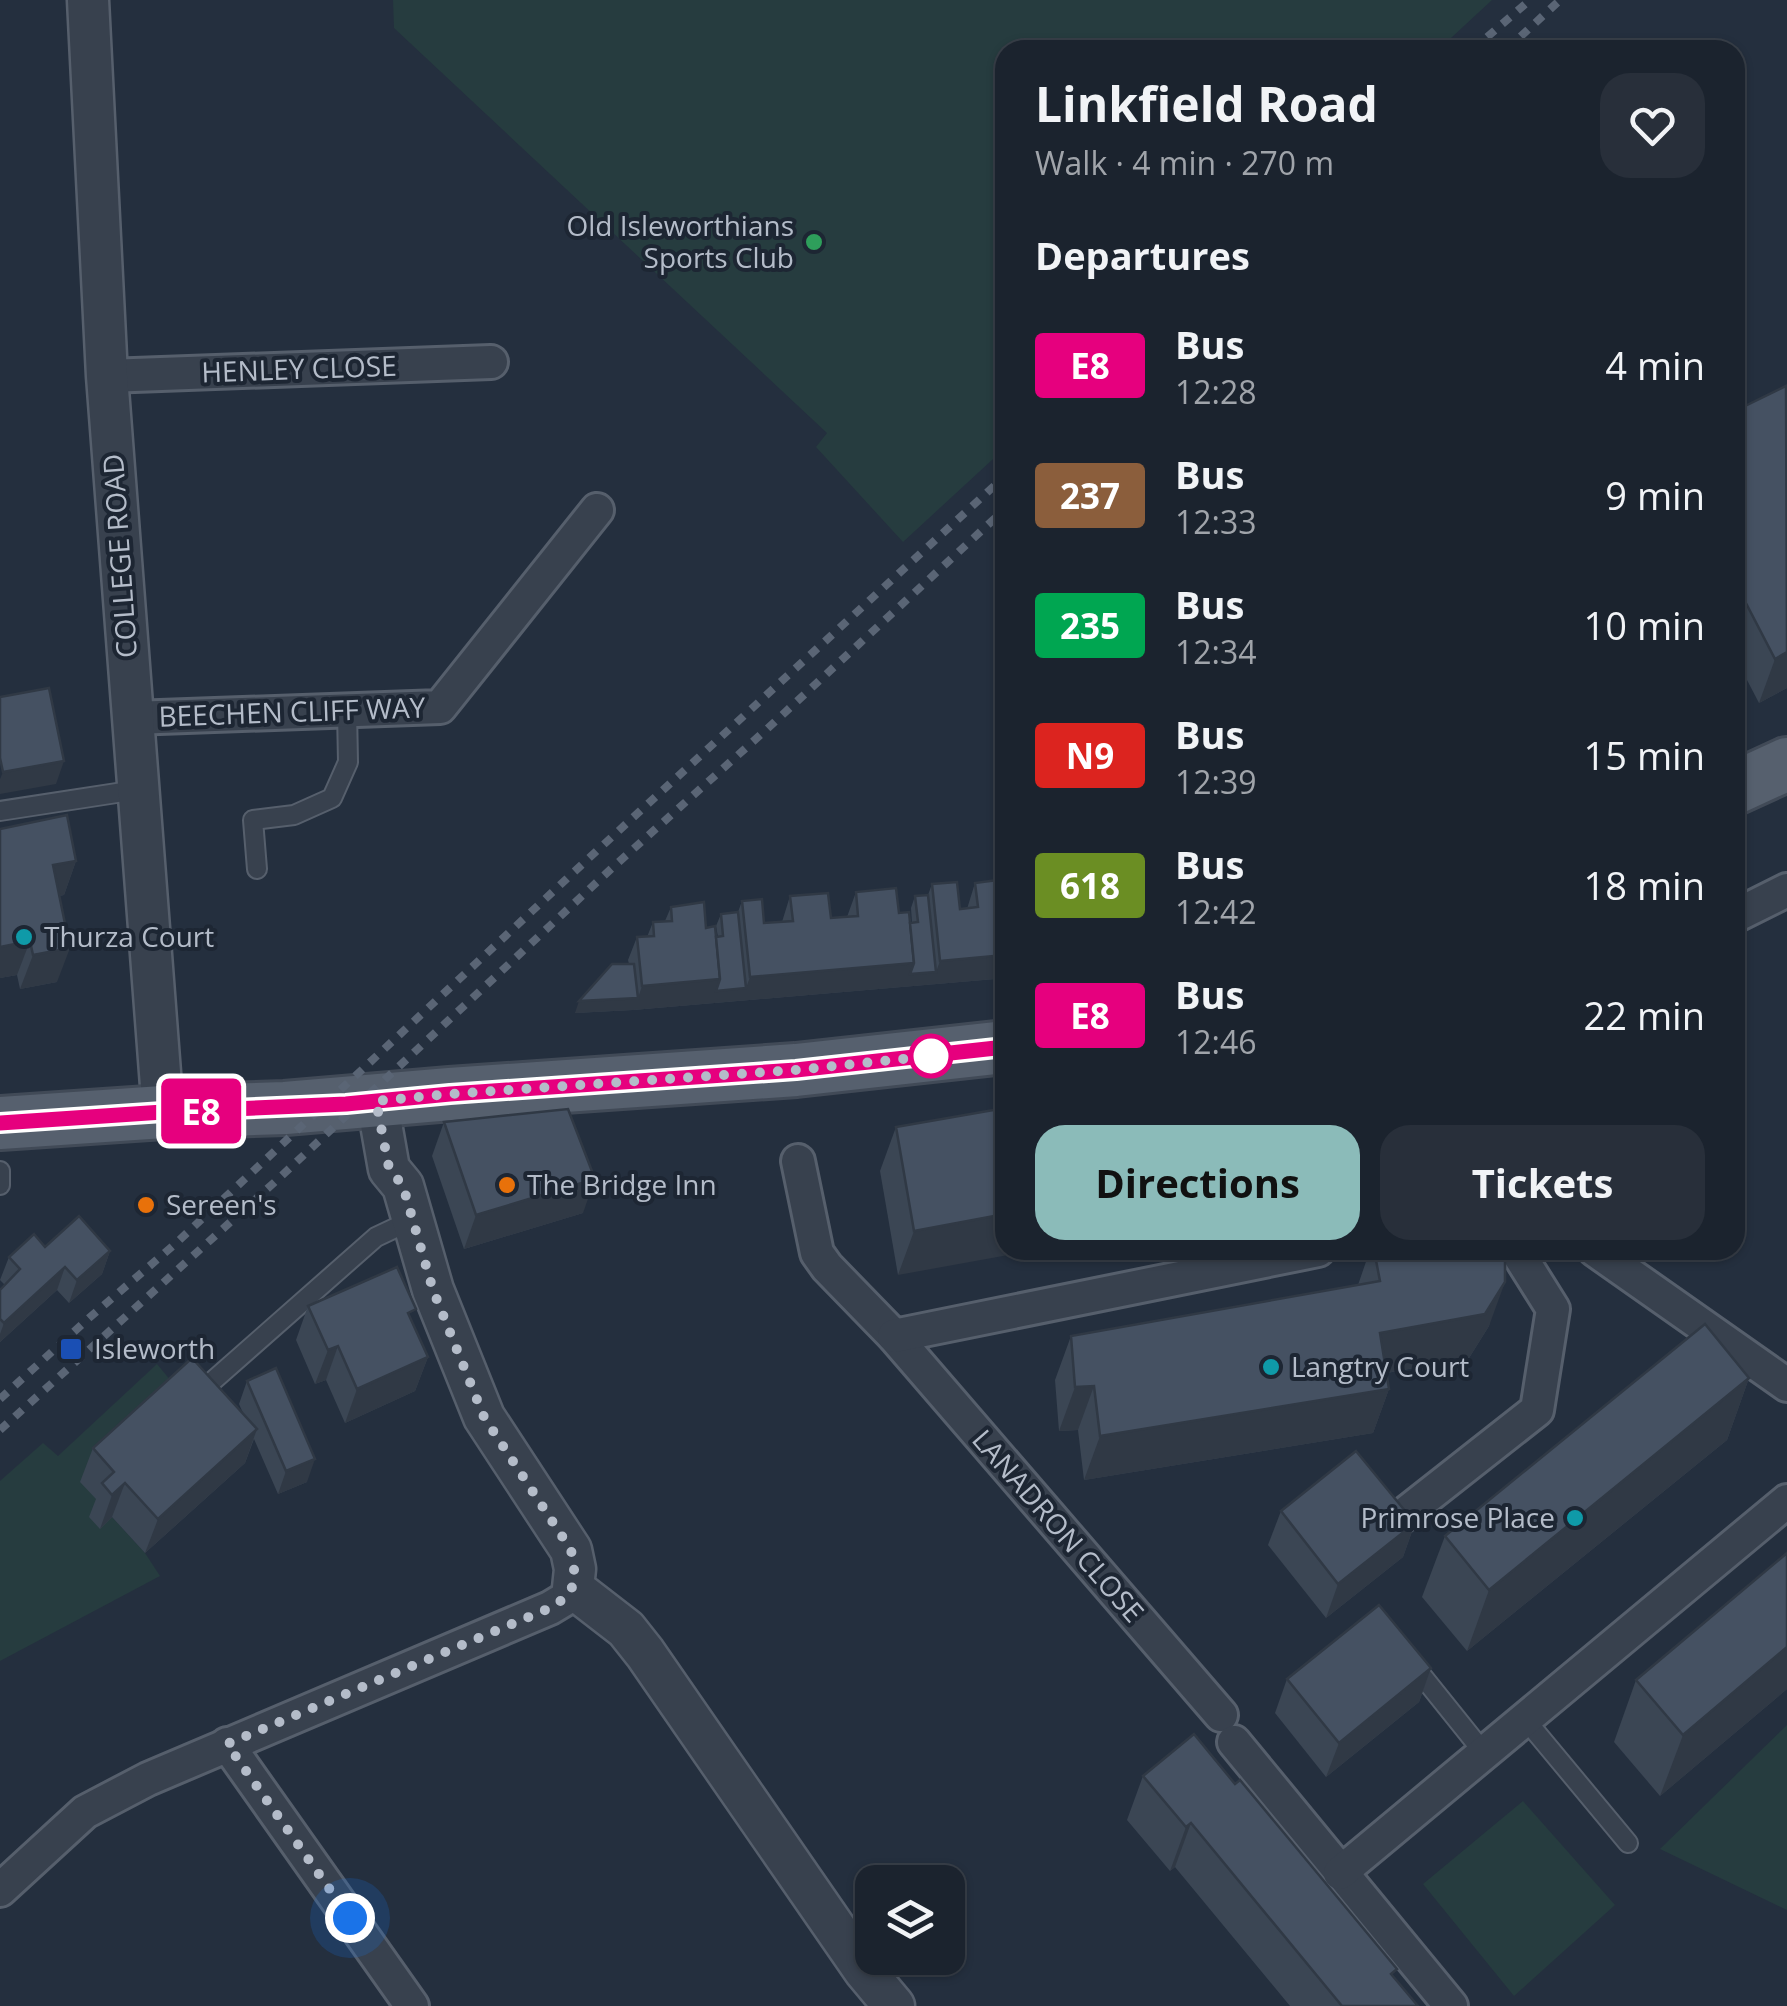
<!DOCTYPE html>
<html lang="en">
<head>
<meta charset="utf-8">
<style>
	body { margin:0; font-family:"Open Sans",sans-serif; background:#282f3a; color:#f1f3f6; height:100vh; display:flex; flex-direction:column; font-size:38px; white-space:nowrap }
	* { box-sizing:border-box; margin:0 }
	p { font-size:32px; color:#a0a4aa }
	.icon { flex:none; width:55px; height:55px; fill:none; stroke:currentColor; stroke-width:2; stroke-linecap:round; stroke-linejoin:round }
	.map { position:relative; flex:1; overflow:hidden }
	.panel { position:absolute; left:995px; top:40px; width:750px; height:1220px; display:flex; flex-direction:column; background:#1b232e; border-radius:30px; box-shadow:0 2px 8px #0004,0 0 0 2px #39404a }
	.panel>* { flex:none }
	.badge { padding:0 20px; border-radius:8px; font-size:35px; line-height:65px }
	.fabs { position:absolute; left:855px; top:1865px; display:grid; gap:20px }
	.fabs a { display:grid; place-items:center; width:110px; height:110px; border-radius:20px; background:#1b232e; box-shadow:0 2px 8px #0004,0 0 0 2px #39404a; font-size:50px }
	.you { position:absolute; width:50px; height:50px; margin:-25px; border:8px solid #fff; border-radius:50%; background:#1a73e8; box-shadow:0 0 0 15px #1a73e833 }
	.map>.badge { position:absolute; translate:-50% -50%; box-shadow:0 0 0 5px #fff }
	h2 { padding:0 40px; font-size:38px; line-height:90px }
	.round { display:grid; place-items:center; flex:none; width:105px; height:105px; border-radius:30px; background:#282f3a }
	.summary { display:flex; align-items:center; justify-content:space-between; height:170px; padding:0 40px }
	h1 { font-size:48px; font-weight:700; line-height:75px }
	.primary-button { display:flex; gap:20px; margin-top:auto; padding:20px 40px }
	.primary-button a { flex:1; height:115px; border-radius:30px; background:#8bbbb9; color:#111; font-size:40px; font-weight:700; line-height:115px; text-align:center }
	.primary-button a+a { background:#282f3a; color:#f1f3f6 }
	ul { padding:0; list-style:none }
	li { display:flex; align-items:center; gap:30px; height:130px; padding:0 40px }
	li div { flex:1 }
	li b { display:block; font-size:38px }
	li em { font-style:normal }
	li .badge { min-width:110px; font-weight:700; text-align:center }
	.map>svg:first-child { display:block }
</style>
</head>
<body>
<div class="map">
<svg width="1787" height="2006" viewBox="0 0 1787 2006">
	<rect width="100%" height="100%" fill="#242f3e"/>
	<g fill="#263c3f">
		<polygon points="393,0 1492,0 1438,50 1005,50 1005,448 903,542 816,447 827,433 394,28"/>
		<polygon points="157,1364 180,1392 101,1505 90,1517 100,1528 112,1517 145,1553 160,1576 0,1661 0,1481 43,1443 58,1456"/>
		<polygon points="1787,1725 1787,1910 1660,1849"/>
		<polygon points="1523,1801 1615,1905 1514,1996 1423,1884"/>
	</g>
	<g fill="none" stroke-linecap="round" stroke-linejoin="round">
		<g stroke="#565f6c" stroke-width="22">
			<g id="service">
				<polyline points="0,811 136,790"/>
				<polyline points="257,869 253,820 294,815 332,798 348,762 347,711"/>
				<polyline points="0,1171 0,1185"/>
				<polyline points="213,1398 207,1386 376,1237 412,1220"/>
				<polyline points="1411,1662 1484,1753"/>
				<polyline points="1525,1719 1628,1843"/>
			</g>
		</g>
		<g stroke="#565f6c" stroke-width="38">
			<g id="minor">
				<polyline points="107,376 491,362"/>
				<polyline points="132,718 440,707 597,510"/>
				<polyline points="1735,916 1787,890"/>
				<polyline points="798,1161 817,1253 827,1267 894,1336 1221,1715"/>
				<polyline points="1595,1250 1787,1385"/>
				<polyline points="894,1336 1318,1250"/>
				<polyline points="1401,1517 1537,1410 1553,1309 1516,1250"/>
				<polyline points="1234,1742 1451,2006"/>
				<polyline points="227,1744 412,2006"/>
				<polyline points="1340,1873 1787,1501"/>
				<polyline points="0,1890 85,1812 148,1779 550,1608 565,1599 573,1588"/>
			</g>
		</g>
		<g stroke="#565f6c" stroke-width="45">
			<g id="tertiary">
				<polyline points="88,0 107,376 163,1112"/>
				<polyline points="377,1101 389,1169 403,1186 433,1290 484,1417 571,1550 575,1569 573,1588 626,1629 645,1653 864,1970 894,2006"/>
			</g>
		</g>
		<g stroke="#414a57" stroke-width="58">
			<g id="primary">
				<polyline points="1735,788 1787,764"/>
				<polyline points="0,1123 163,1112 285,1108 450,1094 796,1070 1005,1047"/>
			</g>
		</g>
		<use href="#service" stroke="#38414e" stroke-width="18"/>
		<use href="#minor" stroke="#38414e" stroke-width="32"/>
		<use href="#tertiary" stroke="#38414e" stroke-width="40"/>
		<use href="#primary" stroke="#56606e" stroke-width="52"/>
		<g stroke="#5a6575" stroke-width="8" stroke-dasharray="10 10" stroke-linecap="butt">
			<polyline points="1472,50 1530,0"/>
			<polyline points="1506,50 1560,0"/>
			<polyline points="0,1399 89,1318 174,1245 589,858 1005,476"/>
			<polyline points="0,1430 277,1180 611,869 767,729 1005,509"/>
		</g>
	</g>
	<g fill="#3b4654">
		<polygon points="1735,403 1787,688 1759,703 1735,657"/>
		<polygon points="76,861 64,895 59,896 57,982 20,989 17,975 0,978"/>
		<polygon points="975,883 995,979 633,1010 575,1013 629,964 628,960 637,937 647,937 653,922 665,921 671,907 706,928 716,937 718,937 716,926 721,914 738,912 742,901 764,923 782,922 790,896 831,918 847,917 856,892 899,913 910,923 912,923 911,908 915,896 928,895 932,884 960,909 967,909"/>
		<polygon points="1005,1108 898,1275 880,1171 896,1127"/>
		<polygon points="444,1122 583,1213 464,1249 432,1156"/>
		<polygon points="45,1247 110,1251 102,1274 69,1303 57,1290 0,1342 0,1290 5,1285 0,1280 9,1257"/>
		<polygon points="1370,1250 1505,1250 1489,1326 1469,1358 1387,1373 1389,1389 1373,1433 1084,1480 1078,1430 1059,1431 1055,1380 1071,1336 1358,1285"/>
		<polygon points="308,1306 412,1321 428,1357 415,1391 345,1423 326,1380 315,1384 296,1340"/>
		<polygon points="1749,1378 1727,1440 1467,1651 1422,1597 1445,1536"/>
		<polygon points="247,1381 307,1482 278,1494 254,1439 245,1463 145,1553 112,1517 100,1529 89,1517 96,1499 80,1482 93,1448 243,1413 239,1404"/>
		<polygon points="1281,1511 1415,1523 1403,1557 1326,1618 1268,1545"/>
		<polygon points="1787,1553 1787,1689 1660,1796 1614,1742 1636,1680"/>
		<polygon points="1431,1668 1419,1702 1326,1777 1275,1713 1287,1679"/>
		<polygon points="1143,1776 1394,1978 1418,2006 1290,2006 1175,1867 1170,1871 1127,1820"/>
	</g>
	<g fill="#303945">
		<polygon points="1787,652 1787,688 1759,703 1775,659"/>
		<polygon points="64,761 56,784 0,794 0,779 3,772"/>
		<polygon points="76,861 64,895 41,899 53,865"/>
		<polygon points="30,941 17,975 0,978 0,947"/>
		<polygon points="70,948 57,982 20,989 33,955"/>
		<polygon points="1005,955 1005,977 995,979 633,1010 575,1013 579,1001 638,998 642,986 720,979 746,988 750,977 914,963 936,972 940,961"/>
		<polygon points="595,1179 583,1213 464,1249 476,1215"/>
		<polygon points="1005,1214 1005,1250 1036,1250 898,1275 914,1231"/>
		<polygon points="110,1251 102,1274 69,1303 77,1280"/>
		<polygon points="65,1267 57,1290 0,1342 0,1334 4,1323"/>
		<polygon points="1505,1282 1489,1326 1469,1358 1364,1377 1380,1333"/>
		<polygon points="338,1346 326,1380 315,1384 328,1350"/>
		<polygon points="428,1357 415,1391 345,1423 357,1389"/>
		<polygon points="1749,1378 1727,1440 1467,1651 1489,1590"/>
		<polygon points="1094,1386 1078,1430 1059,1431 1075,1387"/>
		<polygon points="1389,1389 1373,1433 1084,1480 1100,1436"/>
		<polygon points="257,1429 245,1463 145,1553 158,1519"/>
		<polygon points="315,1459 307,1482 278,1494 286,1471"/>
		<polygon points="125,1483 112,1517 100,1529 112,1495"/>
		<polygon points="1415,1523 1403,1557 1326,1618 1338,1584"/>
		<polygon points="1787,1647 1787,1689 1660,1796 1683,1735"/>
		<polygon points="1431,1668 1419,1702 1326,1777 1339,1743"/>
		<polygon points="1191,1823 1175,1867 1170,1871 1186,1827"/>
	</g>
	<g fill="#455162" stroke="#303945" stroke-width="2.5">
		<polygon points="1786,386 1787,652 1775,659 1735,582 1735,403 1739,409"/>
		<polygon points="49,688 64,761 3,772 0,758 0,697"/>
		<polygon points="67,815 76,861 53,865 70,948 33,955 30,941 0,947 0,829"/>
		<polygon points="1005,879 1005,955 940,961 932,884 957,882 960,909 978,907 975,883"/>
		<polygon points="896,888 899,913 909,912 914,963 750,977 742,901 762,899 764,923 793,921 790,896 828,893 831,918 843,917 858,916 856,892"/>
		<polygon points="928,895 936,972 910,974 914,963 910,923 918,922 915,896"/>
		<polygon points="704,902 706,928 715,926 720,979 642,986 637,937 654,936 653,922 672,921 671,907"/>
		<polygon points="738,912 746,988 716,991 720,979 716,937 723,936 721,914"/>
		<polygon points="612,964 634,964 638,998 579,1001"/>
		<polygon points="1005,1108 1005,1214 914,1231 896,1127"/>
		<polygon points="568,1109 595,1179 476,1215 444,1122"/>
		<polygon points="79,1216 110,1251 77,1280 65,1267 4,1323 0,1319 0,1290 20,1269 9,1257 34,1234 45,1247"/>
		<polygon points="1374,1250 1505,1250 1505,1282 1485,1314 1380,1333 1389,1389 1100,1436 1094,1386 1075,1387 1071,1336 1380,1281"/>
		<polygon points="397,1267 416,1309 408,1313 428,1357 357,1389 338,1346 328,1350 308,1306"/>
		<polygon points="1705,1324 1749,1378 1489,1590 1445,1536"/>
		<polygon points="192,1358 257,1429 158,1519 125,1483 112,1495 102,1483 114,1472 93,1448"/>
		<polygon points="276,1368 315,1459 286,1471 247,1381"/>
		<polygon points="1356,1451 1415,1523 1338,1584 1281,1511"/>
		<polygon points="1787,1553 1787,1647 1683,1735 1636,1680"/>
		<polygon points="1379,1605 1431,1668 1339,1743 1287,1679"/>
		<polygon points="1194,1734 1235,1784 1240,1780 1397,1969 1391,1974 1418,2006 1342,2006 1191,1823 1186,1827 1143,1776"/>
	</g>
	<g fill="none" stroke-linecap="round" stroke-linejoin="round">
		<g stroke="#fff" stroke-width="22">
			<polyline id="line" points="0,1123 163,1112 346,1104 450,1094 796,1070 1005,1047"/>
		</g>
		<use href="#line" stroke="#e6007e" stroke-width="15"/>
		<path stroke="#b4bcc9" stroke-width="10" stroke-dasharray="0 18" d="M 350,1918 L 227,1744 L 550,1608 C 577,1592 577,1581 571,1550 L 484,1417 L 433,1290 L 403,1186 L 389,1168 L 376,1101 L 450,1094 L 796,1070 L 931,1056"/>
	</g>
	<circle fill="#2e9e5b" stroke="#1d2633" stroke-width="4" cx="814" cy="242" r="10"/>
	<g fill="#0f9aa8" stroke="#1d2633" stroke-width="4">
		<circle cx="24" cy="937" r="10"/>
		<circle cx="1271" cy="1367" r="10"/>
		<circle cx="1575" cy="1518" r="10"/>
	</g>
	<circle fill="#fff" stroke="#e6007e" stroke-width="5" cx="931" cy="1056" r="20"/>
	<g fill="#e8710a" stroke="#1d2633" stroke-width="4">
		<circle cx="507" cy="1185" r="10"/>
		<circle cx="146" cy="1205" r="10"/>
	</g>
	<rect fill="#1a4fb4" stroke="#1d2633" stroke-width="4" x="59" y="1337" width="24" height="24" rx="5"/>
	<g text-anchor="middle" stroke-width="8" stroke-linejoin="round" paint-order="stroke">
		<g font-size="28" fill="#b4bcc9" stroke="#1d2633" text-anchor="start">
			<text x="794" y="236" text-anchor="end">Old Isleworthians<tspan x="794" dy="32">Sports Club</tspan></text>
			<text x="44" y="947">Thurza Court</text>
			<text x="527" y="1195">The Bridge Inn</text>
			<text x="166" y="1215">Sereen's</text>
			<text x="94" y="1359">Isleworth</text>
			<text x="1291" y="1377">Langtry Court</text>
			<text x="1555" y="1528" text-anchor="end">Primrose Place</text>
		</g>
		<g font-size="28" fill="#b4bcc9" stroke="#1d2633">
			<text transform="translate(299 369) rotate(-2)" y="10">HENLEY CLOSE</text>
			<text transform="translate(120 556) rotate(-94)" y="10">COLLEGE ROAD</text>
			<text transform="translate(292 712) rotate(-2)" y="10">BEECHEN CLIFF WAY</text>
			<text transform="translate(1058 1526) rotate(49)" y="10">LANADRON CLOSE</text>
		</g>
	</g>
</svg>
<div class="fabs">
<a><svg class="icon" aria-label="layers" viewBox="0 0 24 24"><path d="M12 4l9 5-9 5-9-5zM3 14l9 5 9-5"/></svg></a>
</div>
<div class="you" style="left:350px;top:1918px"></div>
<b class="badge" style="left:201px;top:1111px;background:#e6007e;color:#fff">E8</b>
<section class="panel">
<div class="summary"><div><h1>Linkfield Road</h1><p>Walk · 4 min · 270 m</p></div><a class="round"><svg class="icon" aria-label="heart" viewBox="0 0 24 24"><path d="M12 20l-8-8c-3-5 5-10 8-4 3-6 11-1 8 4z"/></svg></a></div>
<h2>Departures</h2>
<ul>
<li><span class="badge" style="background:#e6007e;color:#fff">E8</span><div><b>Bus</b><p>12:28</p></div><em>4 min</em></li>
<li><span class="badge" style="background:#8b5e3c;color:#fff">237</span><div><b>Bus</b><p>12:33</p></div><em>9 min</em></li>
<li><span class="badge" style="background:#00a651;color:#fff">235</span><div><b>Bus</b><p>12:34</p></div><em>10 min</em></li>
<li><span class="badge" style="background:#dc241f;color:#fff">N9</span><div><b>Bus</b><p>12:39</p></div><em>15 min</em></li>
<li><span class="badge" style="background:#6b8e23;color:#fff">618</span><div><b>Bus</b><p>12:42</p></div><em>18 min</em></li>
<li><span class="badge" style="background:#e6007e;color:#fff">E8</span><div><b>Bus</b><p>12:46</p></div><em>22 min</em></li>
</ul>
<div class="primary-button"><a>Directions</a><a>Tickets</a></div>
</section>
</div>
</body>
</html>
